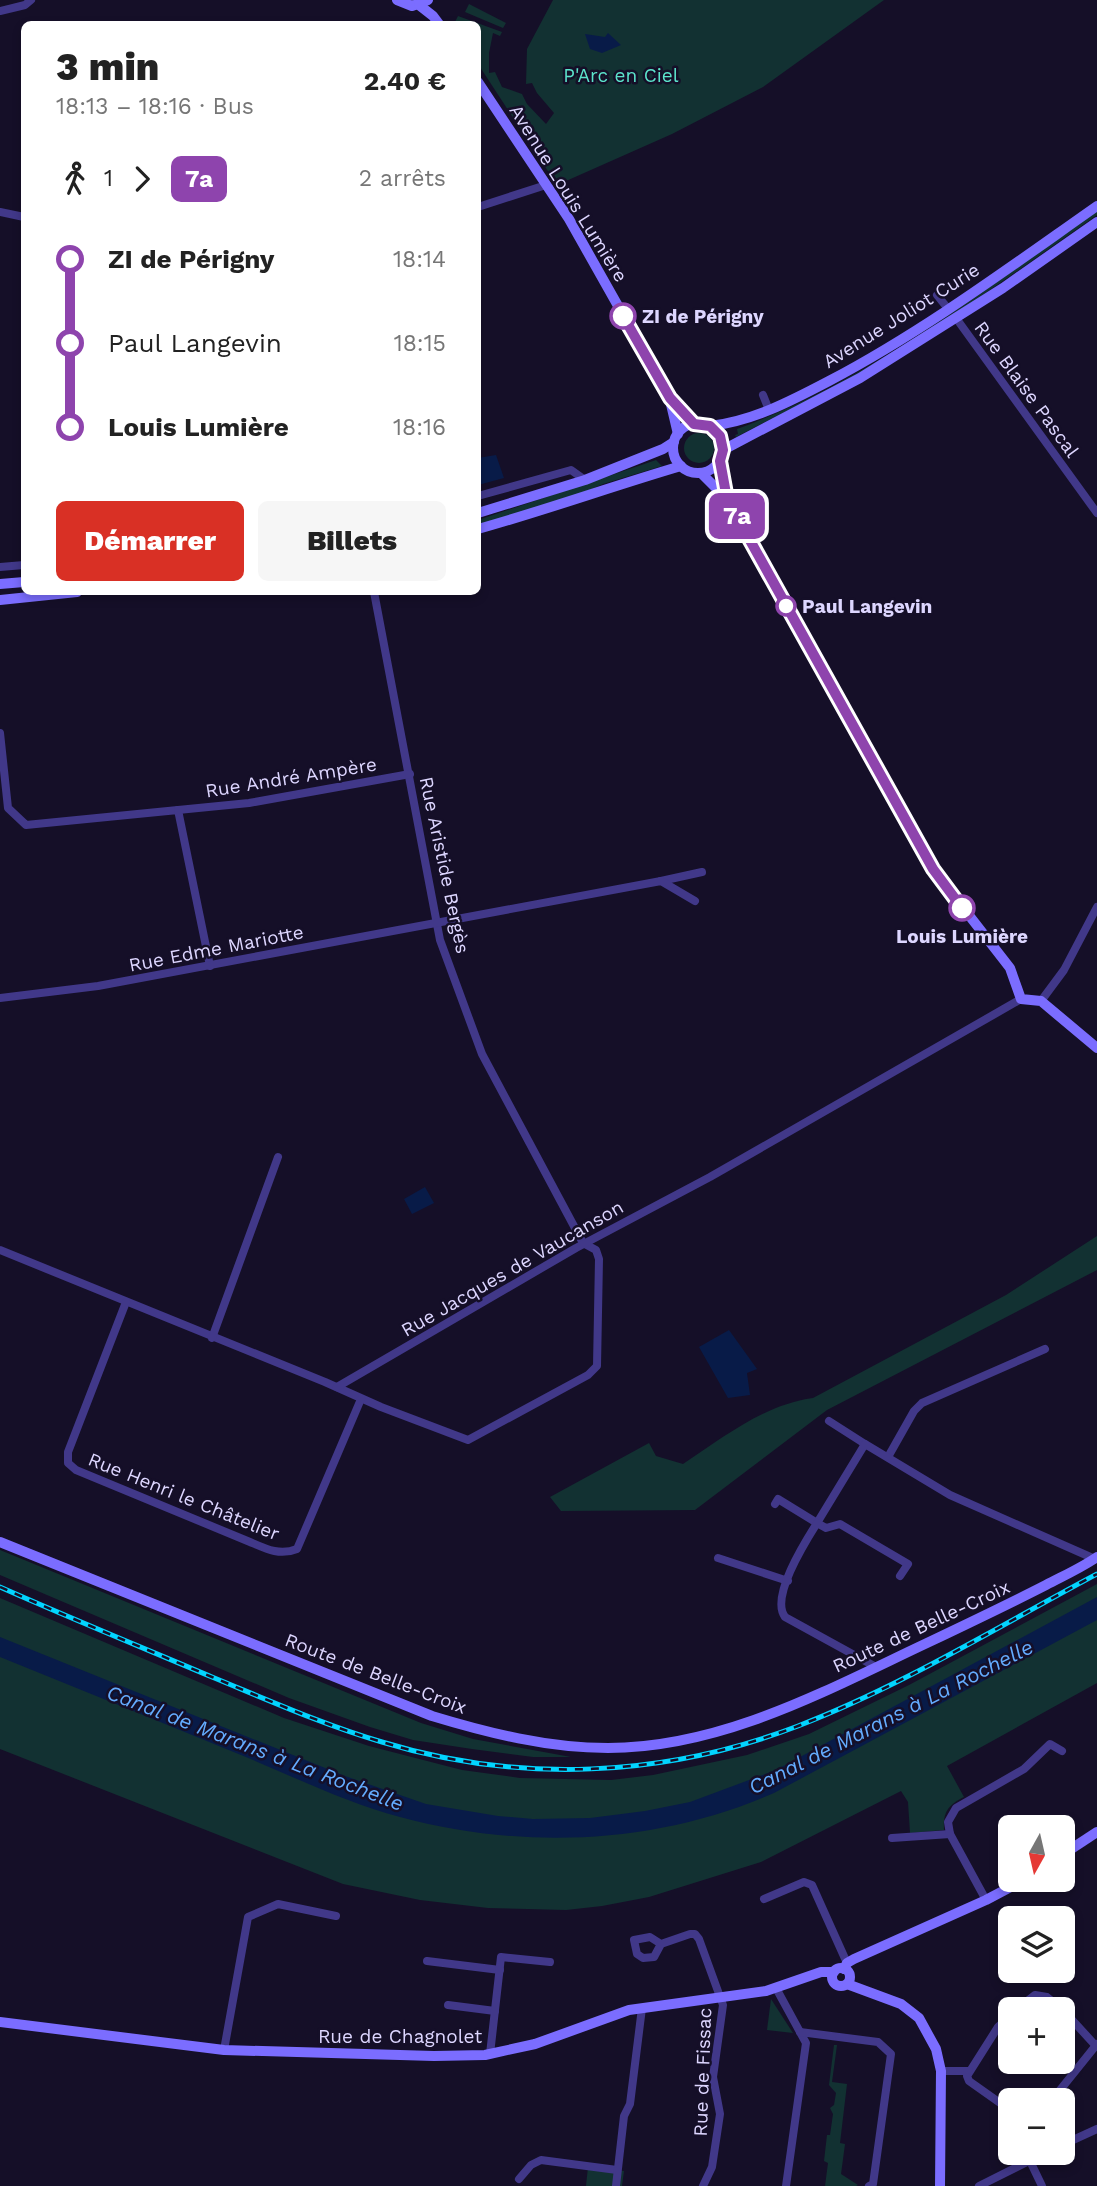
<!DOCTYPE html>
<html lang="fr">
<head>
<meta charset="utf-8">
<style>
	body { margin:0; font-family:"Work Sans",sans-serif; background:#f6f6f6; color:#222; height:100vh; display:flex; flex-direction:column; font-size:26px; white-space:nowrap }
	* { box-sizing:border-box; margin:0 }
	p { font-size:23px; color:#767676 }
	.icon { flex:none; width:38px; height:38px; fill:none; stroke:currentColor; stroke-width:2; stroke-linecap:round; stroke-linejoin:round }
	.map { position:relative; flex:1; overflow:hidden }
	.drawer { position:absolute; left:21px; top:21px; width:460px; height:574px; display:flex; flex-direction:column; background:#fff; border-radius:10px; box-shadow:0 4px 10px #0003 }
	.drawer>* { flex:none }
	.badge { padding:0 14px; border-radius:10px; font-size:24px; line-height:46px }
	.needle { width:46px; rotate:188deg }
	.controls { position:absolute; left:998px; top:1815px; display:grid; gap:14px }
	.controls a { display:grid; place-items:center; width:77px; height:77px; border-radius:10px; background:#fff; box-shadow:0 4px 10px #0003; font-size:35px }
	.map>.badge { position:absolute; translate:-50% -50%; box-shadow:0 0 0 4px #fff }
	.legs { display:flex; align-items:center; gap:10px; height:77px; padding:0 35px; font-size:23px }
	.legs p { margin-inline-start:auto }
	.overview { display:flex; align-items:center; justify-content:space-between; height:119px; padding:0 35px }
	h1 { font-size:38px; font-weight:800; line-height:52px }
	.primary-button { display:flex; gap:14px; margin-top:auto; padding:14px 35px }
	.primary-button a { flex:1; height:80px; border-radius:10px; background:#d93025; color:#fff; font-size:28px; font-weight:800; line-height:80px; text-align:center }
	.primary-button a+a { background:#f6f6f6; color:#222 }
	ul { padding:0 35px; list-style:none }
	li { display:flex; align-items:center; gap:24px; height:84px; font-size:26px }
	li i { display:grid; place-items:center; width:10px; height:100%; margin:0 9px; background:currentColor }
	li i::after { content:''; width:18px; height:18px; margin:-9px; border:5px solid; border-radius:50%; background:#fff }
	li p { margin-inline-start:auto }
	li:first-child i { background:linear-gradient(#0000 50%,currentColor 0) }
	li:last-child i { background:linear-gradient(currentColor 50%,#0000 0) }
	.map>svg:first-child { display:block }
</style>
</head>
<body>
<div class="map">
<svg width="1097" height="2186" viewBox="0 0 1097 2186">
	<rect width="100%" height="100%" fill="#150f28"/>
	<g fill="#123132">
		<polygon points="553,0 884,0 763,87 672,134 557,185 478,64 478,24 454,24 458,16 502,32 500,36 493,33 489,53 489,73 495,72 502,87 522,94 527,104 546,124 554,113 537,93 532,83 526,84 527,49"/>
		<polygon points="469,4 506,23 503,28 465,12"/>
		<path d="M 1097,211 L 1097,215 C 1027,264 957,315 883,359 C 836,388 785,411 736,437 L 735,435 L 738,434 L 737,429 C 869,381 983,291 1097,211 Z"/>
		<circle cx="699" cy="448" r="15"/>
		<polygon points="656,460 662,466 603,484 557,504 478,526 478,520"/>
		<path d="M 1097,1236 L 1097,1270 L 827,1410 L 695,1510 L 561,1511 L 550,1497 L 649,1443 L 656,1456 L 683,1464 C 724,1437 763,1405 813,1398 L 1006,1295 Z"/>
		<polygon points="0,1550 421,1723 473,1739 571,1757 533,1757 472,1749 413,1740 370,1727 289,1698 0,1575"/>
		<path d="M 1097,1584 L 1097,1683 L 947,1766 L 964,1797 C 948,1805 943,1812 944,1830 L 910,1833 L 908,1802 L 901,1791 L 761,1862 L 649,1897 L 602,1906 L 566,1910 L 488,1908 L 420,1900 L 343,1884 L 0,1749 L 0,1598 L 284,1718 L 369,1746 L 462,1770 L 520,1778 L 611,1780 L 653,1775 L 747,1755 L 809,1734 L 909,1685 Z"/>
		<polygon points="771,1999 793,2033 767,2030"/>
		<polygon points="834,2045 837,2045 832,2082 847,2084 840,2143 845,2144 841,2174 858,2185 856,2186 825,2186 828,2163 824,2161 827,2135 830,2135 833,2114 830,2108 834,2105 836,2093 829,2085"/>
		<polygon points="588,2167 624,2171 622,2186 586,2186"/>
	</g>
	<g fill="#081b48">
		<polygon points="608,33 621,45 602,53 590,49 585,34 605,37"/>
		<polygon points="496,455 504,478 478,485 478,458"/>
		<polygon points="425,1187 434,1203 412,1214 404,1199"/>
		<polygon points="729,1330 757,1369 747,1373 750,1395 728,1398 699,1347"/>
		<path d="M 1097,1597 L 1097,1620 L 774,1793 C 656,1845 523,1850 400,1817 C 344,1802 290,1775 236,1753 C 158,1721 79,1689 0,1657 L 0,1637 L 345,1776 L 426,1804 L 498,1816 L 533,1819 L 590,1818 L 645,1811 L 690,1802 L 776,1770 Z"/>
	</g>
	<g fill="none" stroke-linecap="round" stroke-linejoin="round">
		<g stroke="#413889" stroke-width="8">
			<polyline points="0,11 25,5 31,0"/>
			<polyline points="478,207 546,185"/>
			<polyline points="0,212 24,217"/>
			<polyline points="937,295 949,310"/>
			<polyline points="956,318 1097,513"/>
			<polyline points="763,395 769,410"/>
			<polyline points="478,496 571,470 585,480"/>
			<polyline points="0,567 24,565"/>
			<polyline points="374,592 440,940 482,1054 583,1243"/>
			<polyline points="0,733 8,808 26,825 178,810 210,966"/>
			<polyline points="178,810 249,803 410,774"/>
			<polyline points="661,881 702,872"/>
			<polyline points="0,998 98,986 661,881 695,901"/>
			<polyline points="1041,1001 1064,970 1097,907"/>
			<polyline points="0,1250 325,1382 381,1407 468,1440 588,1375 597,1366 599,1259 596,1250 583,1243"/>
			<path d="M 126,1302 L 68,1452 L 68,1463 L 76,1470 L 250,1542 C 266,1549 280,1556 297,1549 L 361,1399"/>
			<polyline points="212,1338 278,1157"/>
			<polyline points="337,1387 576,1248 710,1177 1021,999"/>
			<polyline points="829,1421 865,1444"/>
			<polyline points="888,1457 914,1411 922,1403 1045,1349"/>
			<polyline points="775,1504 778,1499 817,1523 865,1444 950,1495 1095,1559"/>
			<polyline points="718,1558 788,1581"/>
			<path d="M 876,1667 L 785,1617 C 770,1597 805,1542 817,1523 L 826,1528 L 840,1524 L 908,1564 L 900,1576"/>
			<polyline points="892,1838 950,1834"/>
			<polyline points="764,1899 804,1882 812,1885 847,1963"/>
			<polyline points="986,1900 950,1834 948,1822 956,1808 1024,1769 1050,1744 1062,1751"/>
			<polyline points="661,1944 654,1957 643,1958 637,1954 634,1940 650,1937 661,1944 690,1934 695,1934 699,1939 723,2005 713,2077 720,2114 712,2167 703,2186"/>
			<polyline points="427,1961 500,1970"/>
			<polyline points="776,1988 806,2043 786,2186"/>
			<polyline points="448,2005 495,2011"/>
			<polyline points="1017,2009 1035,1995 1047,1997 1062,2009"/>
			<polyline points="1062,2009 1096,2046"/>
			<polyline points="1010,2016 998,2027 967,2076 969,2081 1010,2110"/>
			<polyline points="800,2032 878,2042 891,2054 873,2184 869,2186"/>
			<polyline points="224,2050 248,1917 278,1904 336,1916"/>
			<polyline points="490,2054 501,1957 550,1962"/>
			<polyline points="941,2071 969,2071"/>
			<polyline points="1052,2100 1097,2044"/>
			<polyline points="1062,2145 1097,2129"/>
			<polyline points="1030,2161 1042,2186"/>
			<polyline points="519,2179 531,2165 541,2160 617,2170"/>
			<polyline points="616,2186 624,2116 630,2104 642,2008"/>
			<polyline points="979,2186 1047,2152"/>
		</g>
		<g stroke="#7b6dff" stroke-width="10">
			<polyline points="397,0 412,6 428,0"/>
			<polyline points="419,5 433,16 439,24"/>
			<polyline points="478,82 569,219 670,398 694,424"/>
			<polyline points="670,400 678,434"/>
			<circle cx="698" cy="448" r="25"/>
			<path d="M 710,426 C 753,421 791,401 829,381 C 924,331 1010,267 1097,206"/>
			<polyline points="723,450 860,378 1003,288 1097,222"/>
			<polyline points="720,461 727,499"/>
			<polyline points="701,473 727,499 933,869 1010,968 1021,999 1041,1001 1097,1048"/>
			<polyline points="478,513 585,480 663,449 674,442"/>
			<path d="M 478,529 C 546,510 613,486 681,466"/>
			<polyline points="0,584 24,582"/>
			<polyline points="0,600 77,592"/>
			<path d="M 0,1542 L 432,1716 C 488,1733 548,1748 608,1748 C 722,1748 827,1690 927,1643 C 967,1624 1007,1605 1046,1585 C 1063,1576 1081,1568 1097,1557"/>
			<polyline points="1062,1855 1097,1832"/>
			<circle cx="841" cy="1977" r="9"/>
			<polyline points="844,1969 847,1963 854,1959 986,1900 1024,1880"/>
			<polyline points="847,1984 901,2004 919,2018 936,2049 941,2071 940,2186"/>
			<polyline points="0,2022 224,2050 434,2056 485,2055 535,2044 629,2010 766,1991 821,1972 834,1972"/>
		</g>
		<g stroke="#02d4ff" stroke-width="5">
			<path id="rail" d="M 0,1587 C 70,1618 141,1647 212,1677 C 268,1700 324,1725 382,1742 C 519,1784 665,1777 798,1726 C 902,1686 999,1626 1097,1574"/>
		</g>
		<use href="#rail" stroke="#150f28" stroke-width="2.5" stroke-dasharray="8" stroke-linecap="butt"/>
	</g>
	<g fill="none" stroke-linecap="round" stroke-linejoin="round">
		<g stroke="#fff" stroke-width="16">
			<polyline id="line-1" points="623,316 670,398 694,424 710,426 720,436 723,450 720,461 727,499 933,869 962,908"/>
		</g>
		<use href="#line-1" stroke="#8e44ad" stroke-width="10"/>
	</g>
	<g fill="#fff" stroke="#8e44ad" stroke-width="3.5">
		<circle cx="623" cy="316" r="12"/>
		<circle cx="786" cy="606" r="9"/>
		<circle cx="962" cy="908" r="12"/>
	</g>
	<g text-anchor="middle" stroke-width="5" stroke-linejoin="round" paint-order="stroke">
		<g font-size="19" fill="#5ce4cc" stroke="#150f28">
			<text x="621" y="82">P'Arc en Ciel</text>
		</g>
		<g font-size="19" fill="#ddd6ff" stroke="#150f28">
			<text transform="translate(569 193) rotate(58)" y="7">Avenue Louis Lumière</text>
			<text transform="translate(901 315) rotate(-32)" y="7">Avenue Joliot Curie</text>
			<text transform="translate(1027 389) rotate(54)" y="7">Rue Blaise Pascal</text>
			<text transform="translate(291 777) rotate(-9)" y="7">Rue André Ampère</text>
			<text transform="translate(445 865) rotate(78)" y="7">Rue Aristide Bergès</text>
			<text transform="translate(216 948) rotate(-11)" y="7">Rue Edme Mariotte</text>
			<text transform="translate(512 1268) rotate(-30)" y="7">Rue Jacques de Vaucanson</text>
			<text transform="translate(184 1496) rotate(22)" y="7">Rue Henri le Châtelier</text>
			<text transform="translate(921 1626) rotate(-25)" y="7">Route de Belle-Croix</text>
			<text transform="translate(376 1673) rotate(21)" y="7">Route de Belle-Croix</text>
			<text x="400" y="2043">Rue de Chagnolet</text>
			<text transform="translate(702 2072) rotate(-88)" y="7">Rue de Fissac</text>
		</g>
		<g font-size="19" font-weight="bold" fill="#ddd6ff" stroke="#150f28" text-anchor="start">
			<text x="642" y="323">ZI de Périgny</text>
			<text x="802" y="613">Paul Langevin</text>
			<text x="962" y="943" text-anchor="middle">Louis Lumière</text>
		</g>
		<g font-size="21" font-style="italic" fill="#64acff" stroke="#150f28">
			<text transform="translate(891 1717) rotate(-27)" y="7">Canal de Marans à La Rochelle</text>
			<text transform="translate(255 1748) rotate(21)" y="7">Canal de Marans à La Rochelle</text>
		</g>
	</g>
</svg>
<div class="controls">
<a><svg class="needle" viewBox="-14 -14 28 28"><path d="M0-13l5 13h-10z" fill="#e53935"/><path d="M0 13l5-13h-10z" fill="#767676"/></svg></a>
<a><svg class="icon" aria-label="layers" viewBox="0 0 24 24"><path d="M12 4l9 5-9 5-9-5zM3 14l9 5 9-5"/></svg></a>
<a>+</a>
<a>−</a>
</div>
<b class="badge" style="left:737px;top:516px;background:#8e44ad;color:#fff">7a</b>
<section class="drawer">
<div class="overview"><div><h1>3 min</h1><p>18:13 – 18:16 · Bus</p></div><b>2.40 €</b></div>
<div class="legs"><svg class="icon" aria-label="walk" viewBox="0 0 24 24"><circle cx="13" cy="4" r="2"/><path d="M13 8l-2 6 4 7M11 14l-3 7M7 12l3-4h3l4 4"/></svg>1<svg class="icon" aria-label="forward" viewBox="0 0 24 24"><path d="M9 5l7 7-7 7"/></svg><b class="badge" style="background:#8e44ad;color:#fff">7a</b><p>2 arrêts</p></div>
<ul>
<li><i style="color:#8e44ad"></i><b>ZI de Périgny</b><p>18:14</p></li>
<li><i style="color:#8e44ad"></i><span>Paul Langevin</span><p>18:15</p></li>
<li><i style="color:#8e44ad"></i><b>Louis Lumière</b><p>18:16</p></li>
</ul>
<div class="primary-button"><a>Démarrer</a><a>Billets</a></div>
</section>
</div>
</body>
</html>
